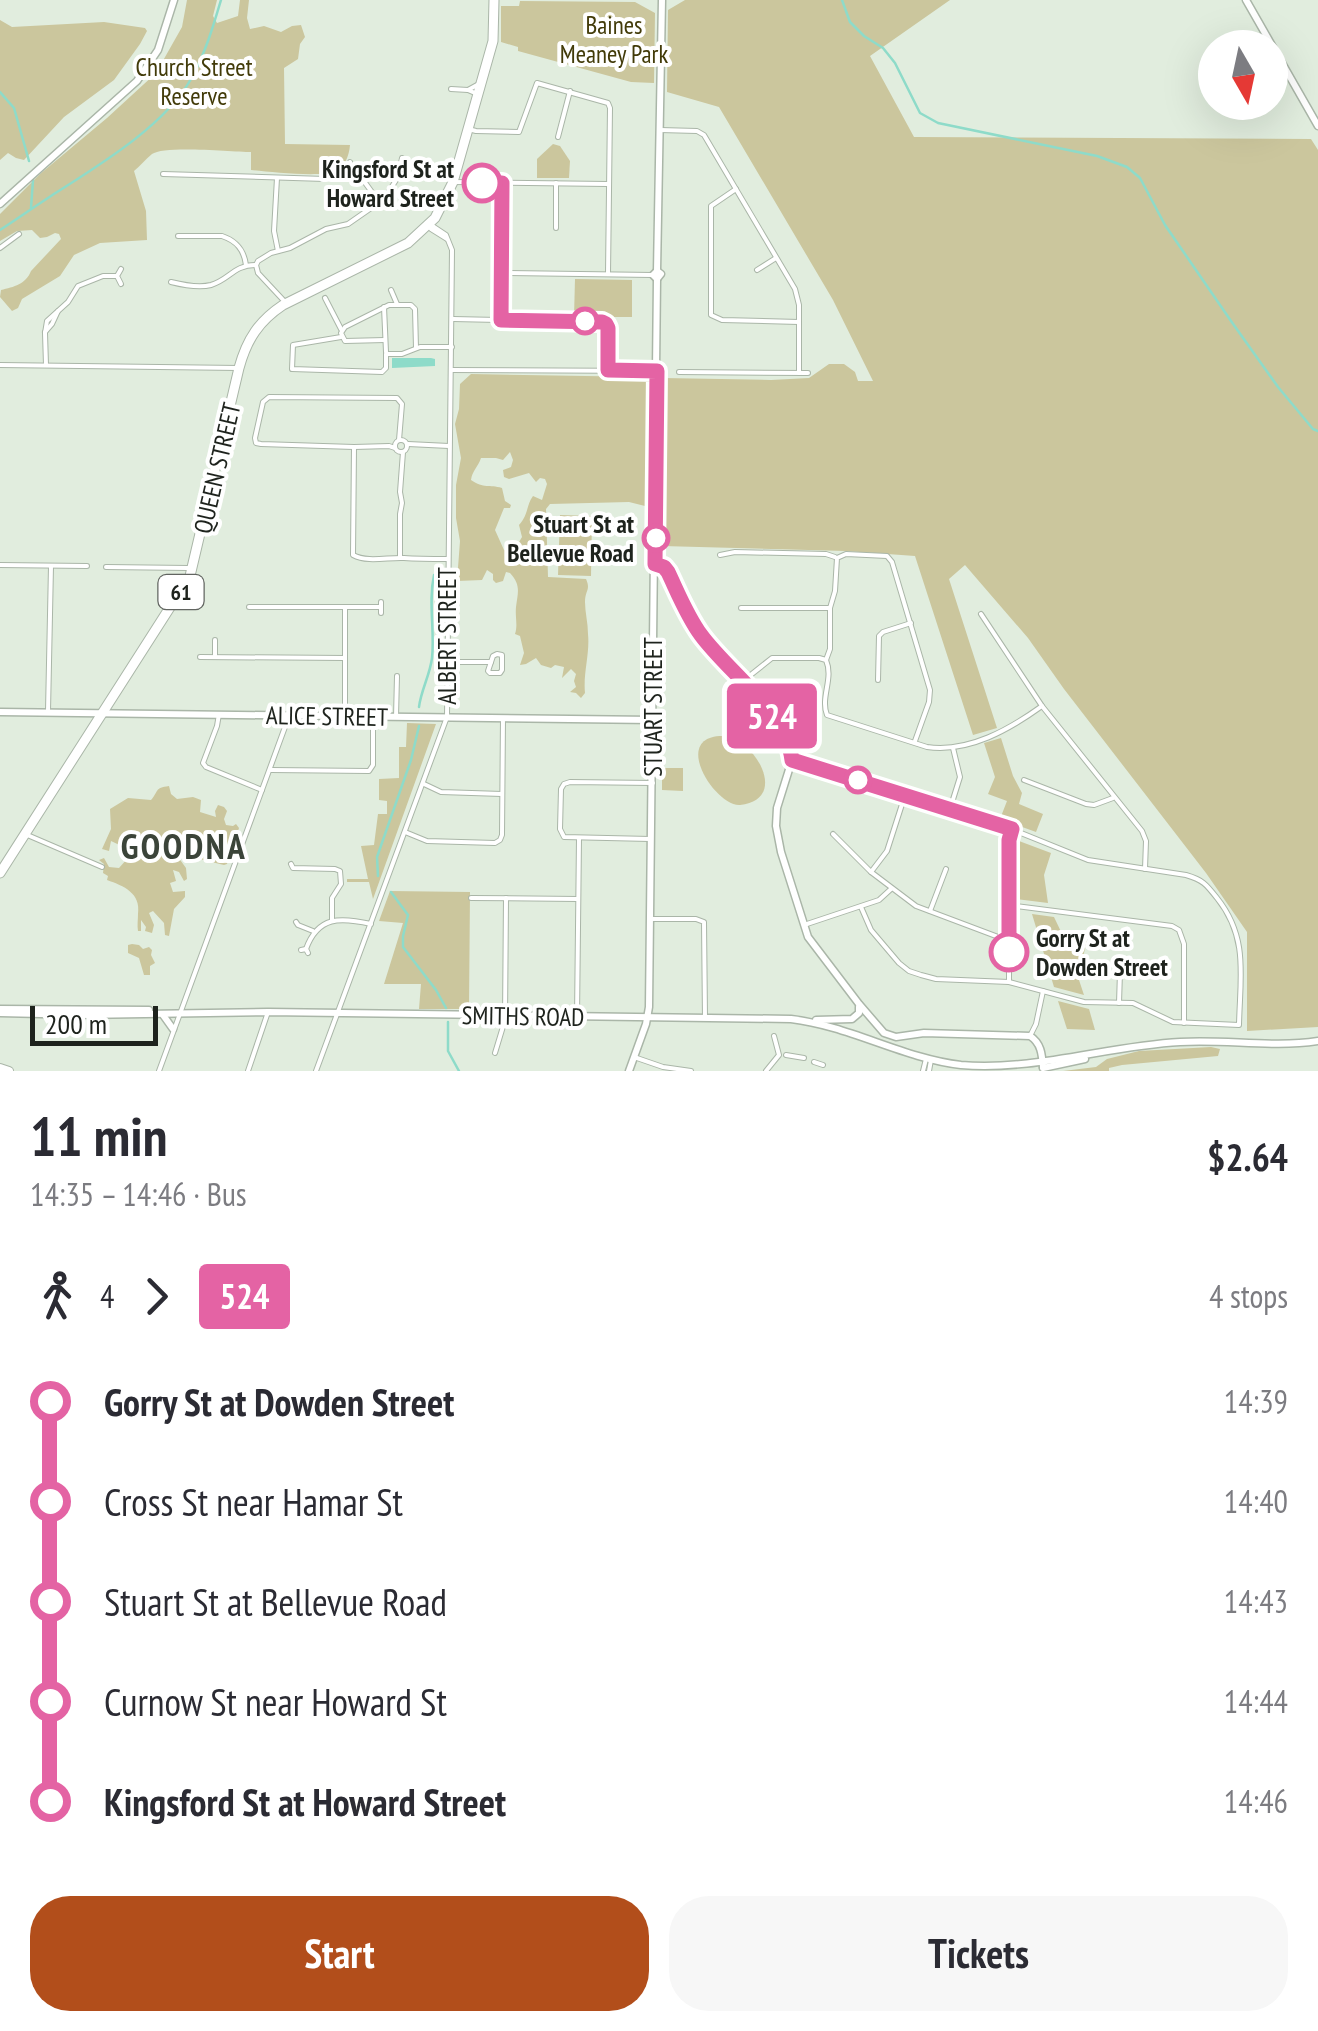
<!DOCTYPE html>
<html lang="en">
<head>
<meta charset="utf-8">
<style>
	body { margin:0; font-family:"PT Sans Narrow",sans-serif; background:#f7f7f7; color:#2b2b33; height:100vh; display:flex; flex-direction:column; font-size:38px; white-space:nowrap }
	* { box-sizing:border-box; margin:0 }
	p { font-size:32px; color:#7c7c81 }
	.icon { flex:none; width:55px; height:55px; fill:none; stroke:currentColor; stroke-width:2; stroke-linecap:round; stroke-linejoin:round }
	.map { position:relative; height:1071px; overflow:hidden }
	.details { display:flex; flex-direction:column; background:#fff; flex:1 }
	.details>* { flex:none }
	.badge { padding:0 20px; border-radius:8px; font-size:35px; line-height:65px }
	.needle { width:65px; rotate:171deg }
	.controls { position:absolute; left:1198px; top:30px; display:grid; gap:20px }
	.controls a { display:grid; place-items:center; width:90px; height:90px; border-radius:50%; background:#fff; box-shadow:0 10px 40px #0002; font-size:50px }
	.scale { position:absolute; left:30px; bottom:25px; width:128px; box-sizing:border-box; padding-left:10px; border:5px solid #1e231d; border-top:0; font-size:28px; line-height:35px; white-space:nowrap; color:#1e231d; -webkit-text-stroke:8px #fff; paint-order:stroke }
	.map>.badge { position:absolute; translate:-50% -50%; box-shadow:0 0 0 5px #fff }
	.legs { display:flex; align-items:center; gap:15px; height:110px; padding:0 30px; font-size:32px }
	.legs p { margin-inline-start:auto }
	.summary { display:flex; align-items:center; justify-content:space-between; height:170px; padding:0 30px }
	h1 { font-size:55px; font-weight:600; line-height:75px }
	.button { display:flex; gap:20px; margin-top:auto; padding:20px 30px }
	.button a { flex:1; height:115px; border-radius:40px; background:#b24e1b; color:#fff; font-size:40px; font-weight:600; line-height:115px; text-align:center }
	.button a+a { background:#f7f7f7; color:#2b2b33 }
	ul { padding:0 30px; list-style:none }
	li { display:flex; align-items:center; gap:35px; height:100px; font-size:38px }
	li i { display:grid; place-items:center; width:15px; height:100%; margin:0 12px; background:currentColor }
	li i::after { content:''; width:25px; height:25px; margin:-12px; border:8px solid; border-radius:50%; background:#fff }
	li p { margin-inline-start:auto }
	li:first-child i { background:linear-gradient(#0000 50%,currentColor 0) }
	li:last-child i { background:linear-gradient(currentColor 50%,#0000 0) }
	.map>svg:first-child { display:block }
</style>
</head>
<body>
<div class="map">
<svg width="1318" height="1071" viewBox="0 0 1318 1071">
	<rect width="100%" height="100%" fill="#e1edde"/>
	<g fill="#cbc69d" fill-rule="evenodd">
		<path d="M 187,0 L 217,0 L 213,16 L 217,23 L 238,16 L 240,0 L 249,0 L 247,18 L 250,29 L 264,26 L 281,32 L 292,26 L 301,25 L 305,37 L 300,44 L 298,59 L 284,68 L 285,144 L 350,145 C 349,156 345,168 333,172 C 318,177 268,172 251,170 L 251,152 C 233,152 164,145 152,154 C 146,159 140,166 134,171 L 146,211 L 147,240 L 100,243 L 74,255 L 60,276 L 22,299 L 18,308 L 12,311 L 0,297 L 1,290 C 14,287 26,284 31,271 L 61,239 L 59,234 L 55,233 L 47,237 L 40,238 L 32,230 L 17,231 L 0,241 L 0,214 L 40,174 L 107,118 L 156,73 L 182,27 Z"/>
		<polygon points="685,0 950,0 870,56 914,137 1311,139 1318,150 1318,1027 1247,1031 1247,932 1206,873 1064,689 1028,638 965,565 949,579 997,728 973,735 915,556 846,551 662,546 663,378 771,380 809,378 829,364 844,364 855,372 858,381 873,381 833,300 719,107 667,92 668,10"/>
		<polygon points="520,1 635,2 655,13 654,83 631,82 518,51 518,47 501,42 501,6 519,6"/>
		<polygon points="0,20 12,27 104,22 145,28 147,31 140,44 114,80 64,117 24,160 16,158 8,153 0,160"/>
		<polygon points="553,144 560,146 570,161 569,178 537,178 537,159"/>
		<polygon points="575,279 632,280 632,317 574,317"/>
		<path d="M 471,374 L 647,377 L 653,382 L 652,450 L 649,462 L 653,474 L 649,504 L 645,506 L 629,502 L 550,504 L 546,509 L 548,577 L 586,579 C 591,590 585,590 585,602 C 585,612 588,623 588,634 C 590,654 583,673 585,693 L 581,698 L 576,693 L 570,692 L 576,687 L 574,681 L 576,674 L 571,669 L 562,678 L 564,667 L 555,665 L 551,668 L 541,665 L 536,658 L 526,664 L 520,665 L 524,653 L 520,636 L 515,634 C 518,625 515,617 516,607 C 518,592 521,585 510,573 L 506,572 L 503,581 L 496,583 L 493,580 L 493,574 L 487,570 L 482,580 L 457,581 L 460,541 L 456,518 L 456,485 L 461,458 L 455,424 L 459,409 L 460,384 ZM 510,452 L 513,460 L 511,467 L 503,470 L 504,477 L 509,479 L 529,473 L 536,482 L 540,478 L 545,479 L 547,484 L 542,500 L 533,496 C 526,505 529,514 519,525 L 522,537 L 519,542 L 521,551 L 516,553 L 504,550 L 495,530 L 504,508 L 510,508 L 511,505 L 505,501 L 502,488 C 489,484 484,489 471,480 C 472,471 478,467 481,458 L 496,458 L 503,460 Z"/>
		<polygon points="560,515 592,516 591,576 558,575"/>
		<polygon points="407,723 436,724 373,899 369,882 347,882 347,879 368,879 361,846 374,845 378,814 387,814 387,801 379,800 379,779 399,778 399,747 406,747"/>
		<path d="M 726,736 C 758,743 788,800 740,805 C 715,807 668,733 726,736 Z"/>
		<polygon points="1001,738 1013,776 1022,793 1019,804 1043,814 1036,832 1000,819 1007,801 988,794 995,777 984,743"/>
		<polygon points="662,768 683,768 683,791 662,790"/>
		<path d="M 169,786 L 171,794 L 177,799 L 193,797 L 201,800 L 200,812 L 216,817 L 215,811 L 218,805 L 224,807 L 227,811 L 224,819 L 226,825 L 233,826 L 236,824 L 239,828 L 227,864 L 224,865 L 203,860 L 193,854 L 178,857 L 186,868 L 187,879 L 184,881 L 179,872 L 173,870 L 176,881 L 170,883 L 173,892 L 185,891 L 185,897 L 174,909 L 169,936 L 165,935 L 164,923 L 153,911 L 149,913 L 154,925 L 152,933 L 145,931 L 146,927 L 141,920 L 141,913 L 141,931 L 138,931 C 137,925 138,920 138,914 C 141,893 124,886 107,880 L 108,876 L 103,873 L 104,864 L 99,860 L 104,858 L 109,867 L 119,868 L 127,859 L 130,850 L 111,841 L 109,851 L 102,849 L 111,829 L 110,809 L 128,798 L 151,800 C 159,791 154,788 169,786 Z"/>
		<polygon points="1019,841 1051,853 1044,875 1048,903 1016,899"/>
		<polygon points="390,891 470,892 469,1009 419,1009 421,984 384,984 403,923 379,921"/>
		<polygon points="1032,914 1054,917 1064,938 1087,941 1078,977 1084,995 1054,987"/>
		<polygon points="132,944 139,945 143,949 149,947 152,950 151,955 155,963 150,966 150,975 144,975 139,958 128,953 128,945"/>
		<polygon points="1058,1001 1089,1009 1095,1030 1067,1029"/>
		<polygon points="1211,1047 1220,1049 1218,1056 1122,1065 1109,1068 1109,1071 1063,1071 1096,1067 1107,1059 1139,1051"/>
	</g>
	<polygon fill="#8edbc9" points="392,358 431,358 435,359 435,366 392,368"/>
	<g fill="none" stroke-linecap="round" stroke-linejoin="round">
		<g stroke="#8edbc9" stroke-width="2.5">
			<polyline points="842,0 850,22 864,36 883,48 895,63 920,113 938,123 1097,156 1127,167 1140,178 1165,225 1231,321 1278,387 1313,429 1318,431"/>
			<polyline points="0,92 14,108 29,161"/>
			<polyline points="31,208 33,180"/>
			<path d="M 0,230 C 17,219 34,207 51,196 C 96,167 164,127 191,79 C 205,54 213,27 221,0"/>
			<path d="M 419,707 C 421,690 430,675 432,658 C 435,630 428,603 434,575"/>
			<polyline points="378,876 377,857 411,760 419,726"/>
			<polyline points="391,892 408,915 403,936 403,947 436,990 446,1008"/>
			<polyline points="448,1022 448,1051 459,1071"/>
		</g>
		<g stroke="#aab6a8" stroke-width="6">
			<g id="minor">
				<polyline points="451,89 468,90"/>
				<polyline points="475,93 468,90 479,84"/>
				<polyline points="468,129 476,131 519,132 537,83 608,103 610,108 608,274"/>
				<polyline points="660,130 697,131 704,135 795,289 799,305 799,373"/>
				<polyline points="558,137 570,91"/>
				<polyline points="350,168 361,177 379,202"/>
				<path d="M 163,174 L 325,179 C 334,176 347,172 350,162"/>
				<polyline points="277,178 274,231 278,251"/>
				<polyline points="453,182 608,184"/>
				<polyline points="736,189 711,206 711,315 722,320 799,322"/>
				<polyline points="429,224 431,229 447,239"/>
				<polyline points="556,228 556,183"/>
				<path d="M 178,236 L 222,236 C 237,241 244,250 246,265"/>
				<polyline points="0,248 19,234"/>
				<polyline points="757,270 776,258"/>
				<polyline points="502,273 653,275"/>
				<path d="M 171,282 C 183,285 199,288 211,285 C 229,280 234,265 255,265"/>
				<polyline points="121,284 117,276 121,269"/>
				<polyline points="391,290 397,304"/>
				<polyline points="325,298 341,329"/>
				<polyline points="286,303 258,273 256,265 258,261 271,253 290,248 326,229 348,224 384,199 398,177 402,158"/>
				<polyline points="384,307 386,352"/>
				<polyline points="453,319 602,322 606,324 608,328 607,370"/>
				<polyline points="501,320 502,184"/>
				<polyline points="45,332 52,324 58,311"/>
				<polyline points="341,337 293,345 292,369 382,372 386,368 386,354 402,354 420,347 452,347"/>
				<polyline points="385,340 345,341 341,333 345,327 389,305 411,305 415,309 416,348"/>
				<polyline points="0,365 239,368"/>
				<polyline points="46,365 45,333 47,321 68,302 78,286 103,276 117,276"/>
				<polyline points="451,370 657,371"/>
				<polyline points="679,372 808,373"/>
				<circle cx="401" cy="446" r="6"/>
				<polyline points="408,444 449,446"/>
				<path d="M 354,447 L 353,555 C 368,563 388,557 404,558 C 418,559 433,559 448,559"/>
				<polyline points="395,448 389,446 354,447 261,444 256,443 255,438 263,402 269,397 397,398 402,404 399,440"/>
				<polyline points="720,555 735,552 826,554 835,557"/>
				<polyline points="400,557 400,514 402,503 400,492 403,452"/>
				<polyline points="0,565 87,566"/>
				<polyline points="106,567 188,568"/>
				<polyline points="381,602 381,613"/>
				<polyline points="249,607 381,607"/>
				<polyline points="741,608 830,608"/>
				<polyline points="981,614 1042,706 1142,831 1146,841 1145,869"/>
				<polygon points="497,654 502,655 502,670 500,673 490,673 488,671 493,656"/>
				<polyline points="215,655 215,640"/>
				<polyline points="200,657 345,658"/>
				<polyline points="826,660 830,649 830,608 835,591 837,558 846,554 887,556 892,562 930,690 929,702 915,741"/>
				<polyline points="448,662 491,662"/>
				<polyline points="878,680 879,636 883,632 911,623"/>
				<path d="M 743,681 L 772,658 L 819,658 L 826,660 C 834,679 820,697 827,715 L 927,747 C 969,753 1010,729 1042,706"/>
				<polyline points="48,711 51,566"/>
				<polyline points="219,714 217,726 203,763 206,767 262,790"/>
				<polyline points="345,716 345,607"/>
				<polyline points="396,717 397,676"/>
				<path d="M 792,760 L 1011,829 L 1088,860 L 1186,875 C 1203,880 1206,884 1217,898 C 1249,938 1240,977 1239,1025 L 1173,1022 L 1133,1003 L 1084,1002 L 1009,982 L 936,979 L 921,975 L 909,971 L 899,963 L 871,930 L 861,907"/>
				<polyline points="271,770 369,771 373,765 373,716"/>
				<polyline points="1024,780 1086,804 1094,805 1113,798"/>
				<polyline points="424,784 441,792 502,794"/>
				<polyline points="950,809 960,777 953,748"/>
				<polyline points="405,832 427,841 495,843 500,840 502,835 503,718"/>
				<polyline points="25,834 102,867"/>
				<polyline points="833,834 871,872 916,906 1001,938 1009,939"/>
				<polyline points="650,839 564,837 560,829 561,789 564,784 570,782 653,783"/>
				<polyline points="291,864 293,868 335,869 340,871 341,884 332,898 332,921"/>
				<polyline points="871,872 887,851 905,795"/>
				<polyline points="471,898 578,899"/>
				<polyline points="1009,905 1172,926 1179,930 1184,944 1184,1023"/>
				<polyline points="930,911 946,869"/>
				<polyline points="651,919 696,919 704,922 705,1018"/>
				<polyline points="296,922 298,925 313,931"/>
				<polyline points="804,925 879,900 891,889"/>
				<path d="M 306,949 C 318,916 340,917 371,924"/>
				<polyline points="301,950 306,949 308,953"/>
				<polyline points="1009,982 1009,840 1011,829"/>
				<polyline points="1119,1003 1120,972"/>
				<polyline points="577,1017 579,838"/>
				<polyline points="1031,1034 1036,1024 1043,991"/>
				<polyline points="495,1053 505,1020 506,898"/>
				<polyline points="786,1055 804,1058"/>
				<polyline points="634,1057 663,1067 691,1071"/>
				<polyline points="814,1062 823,1065"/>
				<polyline points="159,1071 285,727 287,715"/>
				<polyline points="248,1071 268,1012"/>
				<polyline points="316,1071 447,717 452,250 446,235 431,225"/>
				<polyline points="766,1071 779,1055 774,1036"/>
				<polyline points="923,1071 926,1059"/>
				<polyline points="929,1071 931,1060"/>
			</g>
		</g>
		<g stroke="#aab6a8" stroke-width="9">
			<g id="tertiary">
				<polyline points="1246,0 1318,126"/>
				<polyline points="0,204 137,81 158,50 174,0"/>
				<polyline points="657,271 662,0"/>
				<polygon points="657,271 661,274 657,279 653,275"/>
				<path d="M 655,564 L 664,567 L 702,635 L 771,715 L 787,741 L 792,760 L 777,808 L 776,826 L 781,852 L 808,937 L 859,1004 L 884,1033 L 896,1037 L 924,1033 L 1030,1036 C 1041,1043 1042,1054 1043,1067"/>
				<polyline points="0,712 653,720"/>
				<polyline points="0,1009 149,1010"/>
				<path d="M 0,1013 L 82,1015 L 268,1012 L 791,1019 C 850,1026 902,1058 961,1065 C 1036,1071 1106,1046 1180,1042 C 1226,1039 1272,1048 1318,1041"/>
				<polyline points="163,1015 173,1029"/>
				<polyline points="816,1020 852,1019 859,1013 859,1007"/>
				<polyline points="1043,1068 1085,1059"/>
				<polyline points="629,1071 646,1024 649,1007 657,279"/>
			</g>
		</g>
		<g stroke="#aab6a8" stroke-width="10">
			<polyline id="secondary" points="0,1068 9,1071"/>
		</g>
		<g stroke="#aab6a8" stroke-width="11">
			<path id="primary" d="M 0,873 L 190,576 L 239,368 C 247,339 259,321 283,305 L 408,243 L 435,218 L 453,182 L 493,41 L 494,0"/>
		</g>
		<use href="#minor" stroke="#fff" stroke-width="4"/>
		<use href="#tertiary" stroke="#fff" stroke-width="6"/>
		<use href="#secondary" stroke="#fff" stroke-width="8"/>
		<use href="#primary" stroke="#fff" stroke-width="9"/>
	</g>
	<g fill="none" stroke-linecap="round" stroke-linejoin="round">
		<g stroke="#fff" stroke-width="22">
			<path id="line-1" d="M 482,183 L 502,183 L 501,320 L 602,322 L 606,324 L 608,328 L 608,370 L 657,371 L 655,564 L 664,567 L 668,572 C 678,593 687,616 701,635 C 728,672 786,712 792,760 L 1012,829 L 1009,840 L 1009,952"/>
		</g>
		<use href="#line-1" stroke="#e463a4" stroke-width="15"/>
	</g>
	<g fill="#fff" stroke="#e463a4" stroke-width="5">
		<circle cx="482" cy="183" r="18"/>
		<circle cx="585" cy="321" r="12"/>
		<circle cx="656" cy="538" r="12"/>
		<circle cx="858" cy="780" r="12"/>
		<circle cx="1009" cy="952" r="18"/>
	</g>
	<g text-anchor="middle" stroke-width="8" stroke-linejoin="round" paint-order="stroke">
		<rect fill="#fff" stroke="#626561" stroke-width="2.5" x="158.5" y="575" width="45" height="34" rx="8"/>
		<g font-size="22" font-weight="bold" fill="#1e231d">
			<text x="181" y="600">61</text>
		</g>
		<g font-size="25" fill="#423b09" stroke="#fff">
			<text x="614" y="34">Baines<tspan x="614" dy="29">Meaney Park</tspan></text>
			<text x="194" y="76">Church Street<tspan x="194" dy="29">Reserve</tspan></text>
		</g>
		<g font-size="25" font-weight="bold" fill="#1e231d" stroke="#fff" text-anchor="end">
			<text x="454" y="178">Kingsford St at<tspan x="454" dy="29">Howard Street</tspan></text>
			<text x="634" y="533">Stuart St at<tspan x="634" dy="29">Bellevue Road</tspan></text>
			<text x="1036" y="947" text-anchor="start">Gorry St at<tspan x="1036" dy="29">Dowden Street</tspan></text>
		</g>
		<g font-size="25" fill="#1e231d" stroke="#fff">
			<text transform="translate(217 468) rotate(-77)" y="9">QUEEN STREET</text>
			<text transform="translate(447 636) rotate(-90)" y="9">ALBERT STREET</text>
			<text transform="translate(653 707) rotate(-90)" y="9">STUART STREET</text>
			<text transform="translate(327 716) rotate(1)" y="9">ALICE STREET</text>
			<text transform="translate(523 1016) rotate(1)" y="9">SMITHS ROAD</text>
		</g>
		<g font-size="35" font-weight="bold" letter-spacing="2.5" fill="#3b4439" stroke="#fff">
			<text x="184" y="859">GOODNA</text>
		</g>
	</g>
</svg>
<div class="controls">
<a><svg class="needle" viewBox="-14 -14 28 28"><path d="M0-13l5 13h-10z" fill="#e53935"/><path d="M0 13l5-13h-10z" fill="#7c7c81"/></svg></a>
</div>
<div class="scale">200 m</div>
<b class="badge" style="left:772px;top:716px;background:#e463a4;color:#fff">524</b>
</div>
<section class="details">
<div class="summary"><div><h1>11 min</h1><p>14:35 – 14:46 · Bus</p></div><b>$2.64</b></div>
<div class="legs"><svg class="icon" aria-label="walk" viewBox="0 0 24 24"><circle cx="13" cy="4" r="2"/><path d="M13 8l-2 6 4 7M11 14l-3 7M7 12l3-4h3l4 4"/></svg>4<svg class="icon" aria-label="forward" viewBox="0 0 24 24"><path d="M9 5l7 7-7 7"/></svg><b class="badge" style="background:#e463a4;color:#fff">524</b><p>4 stops</p></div>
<ul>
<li><i style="color:#e463a4"></i><b>Gorry St at Dowden Street</b><p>14:39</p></li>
<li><i style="color:#e463a4"></i><span>Cross St near Hamar St</span><p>14:40</p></li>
<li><i style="color:#e463a4"></i><span>Stuart St at Bellevue Road</span><p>14:43</p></li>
<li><i style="color:#e463a4"></i><span>Curnow St near Howard St</span><p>14:44</p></li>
<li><i style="color:#e463a4"></i><b>Kingsford St at Howard Street</b><p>14:46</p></li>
</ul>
<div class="button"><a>Start</a><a>Tickets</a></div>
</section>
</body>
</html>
